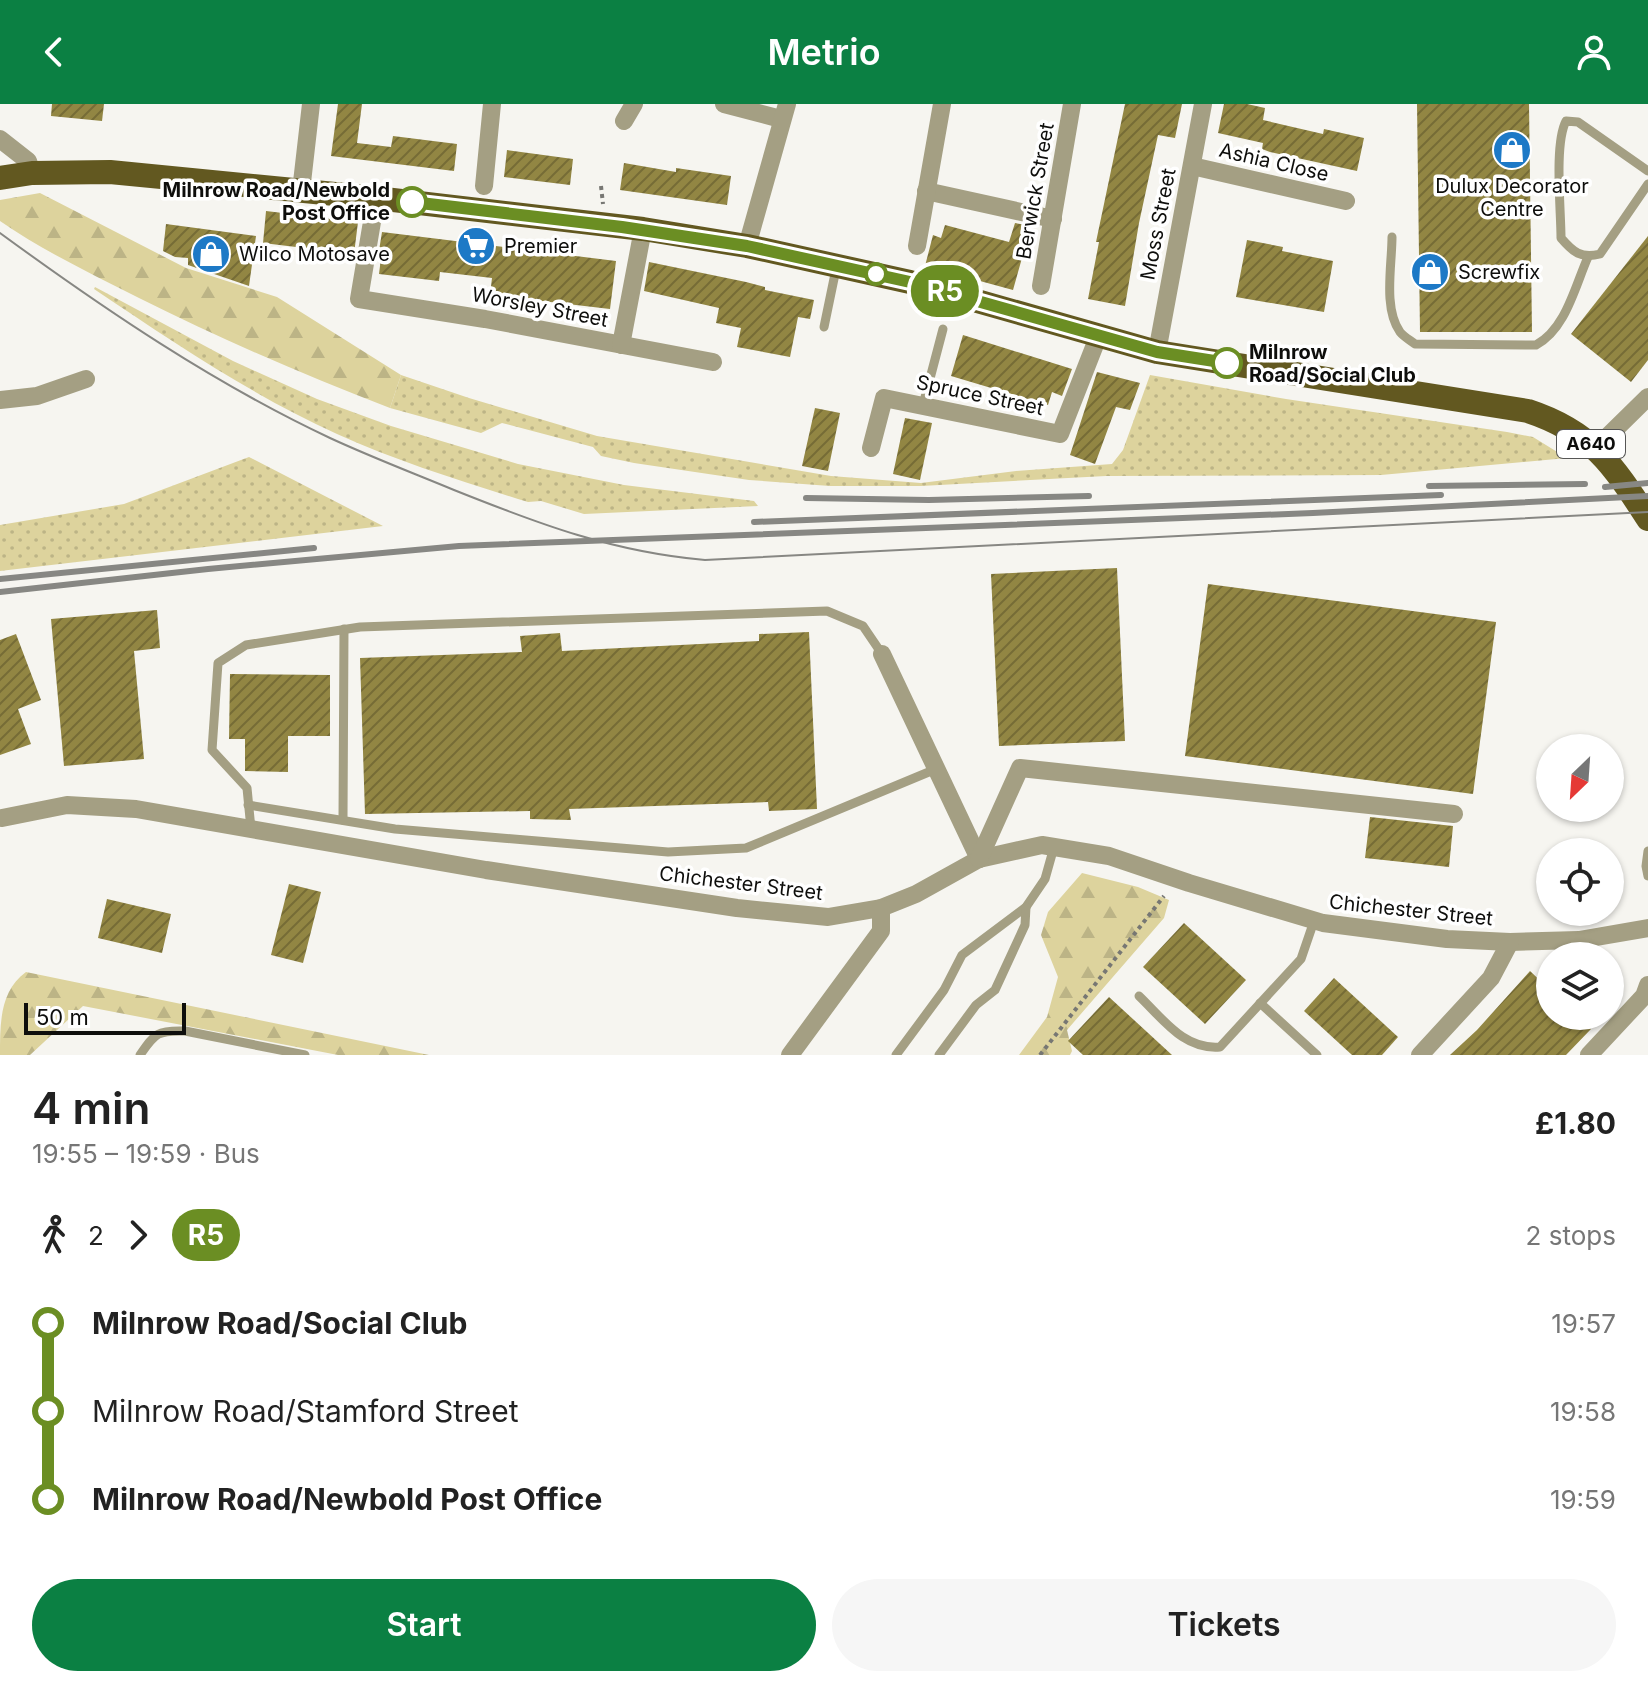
<!DOCTYPE html>
<html lang="en">
<head>
<meta charset="utf-8">
<style>
	body { margin:0; font-family:Inter,sans-serif; background:#f6f6f6; color:#222; height:100vh; display:flex; flex-direction:column; font-size:30px; white-space:nowrap }
	* { box-sizing:border-box; margin:0 }
	p { font-size:26px; color:#767676 }
	.icon { flex:none; width:44px; height:44px; fill:none; stroke:currentColor; stroke-width:2; stroke-linecap:round; stroke-linejoin:round }
	.map { position:relative; height:951px; overflow:hidden }
	.panel { display:flex; flex-direction:column; background:#fff; flex:1 }
	.panel>* { flex:none }
	.badge { padding:0 16px; border-radius:26px; font-size:28px; line-height:52px }
	.needle { width:52px; rotate:205deg }
	.buttons { position:absolute; left:1536px; top:630px; display:grid; gap:16px }
	.buttons a { display:grid; place-items:center; width:88px; height:88px; border-radius:50%; background:#fff; box-shadow:0 2px 6px #0004; font-size:40px }
	.scale { position:absolute; left:24px; bottom:20px; width:162px; box-sizing:border-box; padding-left:8px; border:4px solid #0e0e0c; border-top:0; font-size:22px; line-height:28px; white-space:nowrap; color:#0e0e0c; -webkit-text-stroke:6px #fff; paint-order:stroke }
	.map>.badge { position:absolute; translate:-50% -50%; box-shadow:0 0 0 4px #fff }
	.legs { display:flex; align-items:center; gap:12px; height:88px; padding:0 32px; font-size:26px }
	.legs p { margin-inline-start:auto }
	.headline { display:flex; align-items:center; justify-content:space-between; height:136px; padding:0 32px }
	h1 { font-size:44px; font-weight:600; line-height:60px }
	.primary-button { display:flex; gap:16px; margin-top:auto; padding:16px 32px }
	.primary-button a { flex:1; height:92px; border-radius:48px; background:#0b8043; color:#fff; font-size:32px; font-weight:600; line-height:92px; text-align:center }
	.primary-button a+a { background:#f6f6f6; color:#222 }
	ul { padding:0 32px; list-style:none }
	li { display:flex; align-items:center; gap:28px; height:88px; font-size:30px }
	li i { display:grid; place-items:center; width:12px; height:100%; margin:0 10px; background:currentColor }
	li i::after { content:''; width:20px; height:20px; margin:-10px; border:6px solid; border-radius:50%; background:#fff }
	li p { margin-inline-start:auto }
	li:first-child i { background:linear-gradient(#0000 50%,currentColor 0) }
	li:last-child i { background:linear-gradient(currentColor 50%,#0000 0) }
	header { display:flex; justify-content:space-between; align-items:center; height:104px; padding:0 32px; background:#0b8043; color:#fff; font-size:36px; font-weight:600 }
	.map>svg:first-child { display:block }
</style>
</head>
<body>
<header><svg class="icon" aria-label="back" viewBox="0 0 24 24"><path d="M15 5l-7 7 7 7"/></svg>Metrio<svg class="icon" aria-label="person" viewBox="0 0 24 24"><circle cx="12" cy="8" r="4"/><path d="M4 21q1-7 8-7t8 7"/></svg></header>
<div class="map">
<svg width="1648" height="951" viewBox="0 0 1648 951">
	<defs>
		<pattern id="grass-dots" width="8" height="8" patternUnits="userSpaceOnUse" patternTransform="scale(2)"><rect width="8" height="8" fill="#ddd39d"/><path d="M2 2h.1M6 6h.1" fill="none" stroke="#bcb486" stroke-width="1.8" stroke-linecap="round"/></pattern>
		<pattern id="forest-firs" width="22" height="20" patternUnits="userSpaceOnUse" patternTransform="scale(2)"><rect width="22" height="20" fill="#ddd39d"/><path d="M5 1l3.5 6h-7zM16 11l3.5 6h-7z" fill="#bcb486"/></pattern>
		<pattern id="building-hatch" width="6" height="6" patternUnits="userSpaceOnUse" patternTransform="scale(2)"><rect width="6" height="6" fill="#928643"/><path d="M-1 1l2-2M0 6l6-6M5 7l2-2" fill="none" stroke="#766c36"/></pattern>
	</defs>
	<rect width="100%" height="100%" fill="#f6f5f0"/>
	<g fill="url(#grass-dots)">
		<path d="M 95,183 L 233,257 L 317,295 L 391,322 L 518,360 L 624,381 L 754,397 L 758,402 L 584,410 L 541,397 L 528,398 C 464,378 399,358 337,330 C 251,291 173,238 94,185 Z"/>
		<polygon points="401,271 469,294 597,332 831,372 921,379 1016,367 1112,360 1123,346 1150,271 1286,295 1507,328 1533,333 1567,354 1381,371 1106,372 921,382 830,382 749,376 634,359 601,352 593,343 502,319 481,329 390,304"/>
		<polygon points="249,353 383,422 0,467 0,421 124,400"/>
	</g>
	<g fill="url(#forest-firs)">
		<path d="M 40,89 L 186,164 L 277,193 L 401,271 L 390,304 C 304,271 221,235 139,194 C 92,170 43,147 0,117 L 0,96 Z"/>
		<polygon points="1082,769 1138,783 1169,796 1164,814 1067,926 1072,947 1070,951 1019,951 1047,913 1058,873 1041,831 1048,808"/>
		<path d="M 26,868 L 429,951 L 338,951 L 83,902 L 30,951 L 0,951 C 0,918 0,887 26,868 Z"/>
	</g>
	<g fill="url(#building-hatch)">
		<polygon points="52,0 104,0 102,17 51,12"/>
		<polygon points="338,0 362,0 357,39 391,43 393,32 457,40 454,67 331,52"/>
		<polygon points="1125,0 1182,0 1175,34 1158,31 1139,119 1125,202 1088,195 1099,138 1096,138"/>
		<polygon points="1224,0 1247,0 1265,4 1263,16 1323,30 1324,25 1364,34 1357,67 1270,48 1262,45 1263,39 1218,29"/>
		<polygon points="1417,0 1529,0 1532,228 1420,228"/>
		<polygon points="507,46 573,55 570,81 504,73"/>
		<polygon points="624,59 676,68 676,64 731,72 727,101 620,86"/>
		<polygon points="266,107 358,118 354,150 263,139"/>
		<polygon points="1015,119 1031,122 1013,186 925,162 933,131 941,134 945,121 1009,138"/>
		<polygon points="166,120 256,132 249,182 188,161 188,154 175,153 163,147"/>
		<polygon points="382,128 616,157 610,205 490,191 492,174 440,168 439,177 379,170 381,154 378,153"/>
		<polygon points="1648,132 1648,256 1631,278 1571,230"/>
		<polygon points="1247,136 1283,143 1282,147 1333,157 1324,208 1236,193"/>
		<polygon points="649,158 746,178 765,183 765,186 814,196 810,215 798,213 790,253 737,243 741,224 716,219 719,204 644,187"/>
		<polygon points="963,231 1072,265 1062,292 1052,288 1048,301 951,272"/>
		<polygon points="1097,268 1140,279 1130,306 1116,303 1095,360 1070,351"/>
		<polygon points="815,304 840,309 828,367 802,362"/>
		<polygon points="905,314 932,319 920,376 893,370"/>
		<polygon points="1117,464 1125,637 999,642 991,470"/>
		<polygon points="1208,480 1496,518 1473,690 1185,652"/>
		<polygon points="157,506 160,544 134,547 144,655 64,662 51,515"/>
		<polygon points="809,528 817,705 769,707 768,698 569,705 571,716 530,715 530,707 365,710 360,554 522,548 520,532 560,529 562,547 759,537 759,530"/>
		<polygon points="16,530 41,596 18,605 31,640 0,651 0,536"/>
		<polygon points="230,570 330,571 330,632 288,632 288,668 245,667 245,635 229,635"/>
		<polygon points="1370,713 1453,722 1449,763 1365,754"/>
		<polygon points="289,780 321,788 303,859 271,851"/>
		<polygon points="107,795 171,810 162,849 98,834"/>
		<polygon points="1184,819 1246,876 1205,920 1143,863"/>
		<polygon points="1530,867 1550,886 1550,912 1578,912 1591,925 1566,951 1450,951 1477,926"/>
		<polygon points="1334,874 1398,933 1382,951 1352,951 1304,907"/>
		<polygon points="1109,893 1172,951 1083,951 1068,937"/>
	</g>
	<g fill="none" stroke-linecap="round" stroke-linejoin="round">
		<g stroke="#777773" stroke-width="4" stroke-dasharray="4 4" stroke-linecap="butt">
			<polyline points="601,82 603,100"/>
			<polyline points="1040,951 1164,792"/>
		</g>
		<g stroke="#a49f83" stroke-width="9">
			<path d="M 1648,67 L 1578,18 L 1566,17 C 1554,40 1561,106 1561,134 C 1573,148 1581,155 1600,150 L 1648,80"/>
			<path d="M 1392,133 C 1392,161 1383,204 1400,228 C 1404,233 1410,236 1415,240 L 1536,241 C 1566,225 1575,182 1588,153"/>
			<polyline points="824,223 836,165"/>
			<polyline points="923,301 943,225"/>
			<polyline points="248,701 395,725 668,748 746,744 936,665"/>
			<polyline points="343,716 344,525"/>
			<polyline points="251,725 247,684 212,646 218,559 246,541 360,523 827,507 863,522 882,550"/>
			<polyline points="1648,747 1646,762 1648,772"/>
			<path d="M 1139,892 C 1164,916 1184,946 1220,943 L 1301,855 L 1314,817"/>
			<polyline points="1260,899 1317,951"/>
			<path d="M 140,951 C 155,929 158,926 185,927 L 305,951"/>
			<polyline points="896,951 944,886 962,851 1026,803 1045,775 1054,743"/>
			<polyline points="939,951 976,901 995,886 1025,821 1026,803"/>
		</g>
		<g stroke="#a49f83" stroke-width="18">
			<polyline points="724,0 781,15"/>
			<polyline points="624,17 634,0"/>
			<polyline points="0,35 28,57 32,69"/>
			<polyline points="1192,62 1346,97"/>
			<polyline points="484,82 492,0"/>
			<polyline points="301,87 311,0"/>
			<polyline points="926,87 1053,115"/>
			<polyline points="376,94 359,195 485,215 713,258"/>
			<polyline points="747,142 787,0"/>
			<polyline points="917,142 942,0"/>
			<polyline points="1041,182 1072,0"/>
			<polyline points="621,241 643,125"/>
			<polyline points="1157,248 1203,0"/>
			<polyline points="0,296 37,292 86,275"/>
			<polyline points="871,344 884,294 1060,330 1098,233"/>
			<polyline points="1596,344 1648,293"/>
			<polyline points="882,550 979,755"/>
			<polyline points="2,714 67,701 136,705 486,766 737,804 828,813 881,804 916,790 979,755 1042,741 1109,752 1189,779 1323,819 1447,835 1510,838 1579,836 1648,824"/>
			<polyline points="979,755 1020,664 1454,710"/>
			<polyline points="790,951 881,827 881,804"/>
			<polyline points="1420,951 1491,874 1510,838"/>
			<polyline points="1589,951 1644,892 1648,881"/>
		</g>
		<path stroke="#625820" stroke-width="24" d="M 0,74 L 32,69 L 110,68 L 376,94 L 643,125 L 747,142 L 910,178 L 1157,248 L 1528,307 C 1592,328 1613,361 1648,415"/>
		<path stroke="#878783" stroke-width="2" d="M 0,129 C 104,205 213,279 330,334 C 371,353 413,369 454,386 C 539,420 613,448 705,456 L 1648,408"/>
		<g stroke="#878783" stroke-width="6">
			<polyline points="1429,382 1585,380"/>
			<polyline points="1605,383 1648,379"/>
			<polyline points="806,394 929,396 1089,392"/>
			<polyline points="754,418 1441,391"/>
			<polyline points="0,475 314,444"/>
			<polyline points="0,488 208,465 459,442 1313,409 1648,392"/>
		</g>
	</g>
	<g fill="none" stroke-linecap="round" stroke-linejoin="round">
		<g stroke="#fff" stroke-width="18">
			<polyline id="line-1" points="412,98 622,123 747,142 910,178 1157,248 1227,259"/>
		</g>
		<use href="#line-1" stroke="#6b8e23" stroke-width="12"/>
	</g>
	<defs>
		<g id="shop-disc" transform="scale(2)"><circle r="9.5" fill="#1d79c6" stroke="#fff"/><path d="M-5-2.5h2.3a2.7 3.5 0 0 1 5.4 0H5L5.5 6h-11ZM-1.5-2.5h3a1.5 2.3 0 0 0-3 0Z" fill="#fff"/></g>
		<g id="supermarket-disc" transform="scale(2)"><circle r="9.5" fill="#1d79c6" stroke="#fff"/><path d="M-6-5.5h2.5l.6 2H6L4.5 2H-2.5L-4.4-4H-6ZM-1.5 3.2a1.3 1.3 0 1 0 .1 0ZM3 3.2a1.3 1.3 0 1 0 .1 0Z" fill="#fff"/></g>
	</defs>
	<g fill-rule="evenodd">
		<use href="#shop-disc" x="1512" y="46"/>
		<use href="#supermarket-disc" x="476" y="142"/>
		<use href="#shop-disc" x="211" y="150"/>
		<use href="#shop-disc" x="1430" y="168"/>
	</g>
	<g fill="#fff" stroke="#6b8e23" stroke-width="4">
		<circle cx="412" cy="98" r="14"/>
		<circle cx="876" cy="170" r="10"/>
		<circle cx="1227" cy="259" r="14"/>
	</g>
	<g text-anchor="middle" stroke-width="7" stroke-linejoin="round" paint-order="stroke">
		<rect fill="#fff" stroke="#565655" stroke-width="2" x="1557" y="326" width="68" height="28" rx="6"/>
		<g font-size="18" font-weight="bold" fill="#0e0e0c">
			<text x="1591" y="346">A640</text>
		</g>
		<g font-size="20" fill="#0e0e0c" stroke="#fff">
			<text transform="translate(1274 58) rotate(13)" y="7">Ashia Close</text>
			<text transform="translate(1035 87) rotate(-80)" y="7">Berwick Street</text>
			<text transform="translate(1158 120) rotate(-79)" y="7">Moss Street</text>
			<text transform="translate(540 203) rotate(11)" y="7">Worsley Street</text>
			<text transform="translate(980 291) rotate(12)" y="7">Spruce Street</text>
			<text transform="translate(741 779) rotate(7)" y="7">Chichester Street</text>
			<text transform="translate(1411 806) rotate(6)" y="7">Chichester Street</text>
		</g>
		<g font-size="20" fill="#0e0e0c" stroke="#fff" text-anchor="start">
			<text x="1512" y="89" text-anchor="middle">Dulux Decorator<tspan x="1512" dy="23">Centre</tspan></text>
			<text x="504" y="149">Premier</text>
			<text x="239" y="157">Wilco Motosave</text>
			<text x="1458" y="175">Screwfix</text>
		</g>
		<g font-size="20" font-weight="bold" fill="#0e0e0c" stroke="#fff" text-anchor="end">
			<text x="390" y="93">Milnrow Road/Newbold<tspan x="390" dy="23">Post Office</tspan></text>
			<text x="1249" y="255" text-anchor="start">Milnrow<tspan x="1249" dy="23">Road/Social Club</tspan></text>
		</g>
	</g>
</svg>
<div class="buttons">
<a><svg class="needle" viewBox="-14 -14 28 28"><path d="M0-13l5 13h-10z" fill="#e53935"/><path d="M0 13l5-13h-10z" fill="#767676"/></svg></a>
<a><svg class="icon" aria-label="locate" viewBox="0 0 24 24"><circle cx="12" cy="12" r="6"/><path d="M12 2v4M12 18v4M2 12h4M18 12h4"/></svg></a>
<a><svg class="icon" aria-label="layers" viewBox="0 0 24 24"><path d="M12 4l9 5-9 5-9-5zM3 14l9 5 9-5"/></svg></a>
</div>
<div class="scale">50 m</div>
<b class="badge" style="left:945px;top:187px;background:#6b8e23;color:#fff">R5</b>
</div>
<section class="panel">
<div class="headline"><div><h1>4 min</h1><p>19:55 – 19:59 · Bus</p></div><b>£1.80</b></div>
<div class="legs"><svg class="icon" aria-label="walk" viewBox="0 0 24 24"><circle cx="13" cy="4" r="2"/><path d="M13 8l-2 6 4 7M11 14l-3 7M7 12l3-4h3l4 4"/></svg>2<svg class="icon" aria-label="forward" viewBox="0 0 24 24"><path d="M9 5l7 7-7 7"/></svg><b class="badge" style="background:#6b8e23;color:#fff">R5</b><p>2 stops</p></div>
<ul>
<li><i style="color:#6b8e23"></i><b>Milnrow Road/Social Club</b><p>19:57</p></li>
<li><i style="color:#6b8e23"></i><span>Milnrow Road/Stamford Street</span><p>19:58</p></li>
<li><i style="color:#6b8e23"></i><b>Milnrow Road/Newbold Post Office</b><p>19:59</p></li>
</ul>
<div class="primary-button"><a>Start</a><a>Tickets</a></div>
</section>
</body>
</html>
